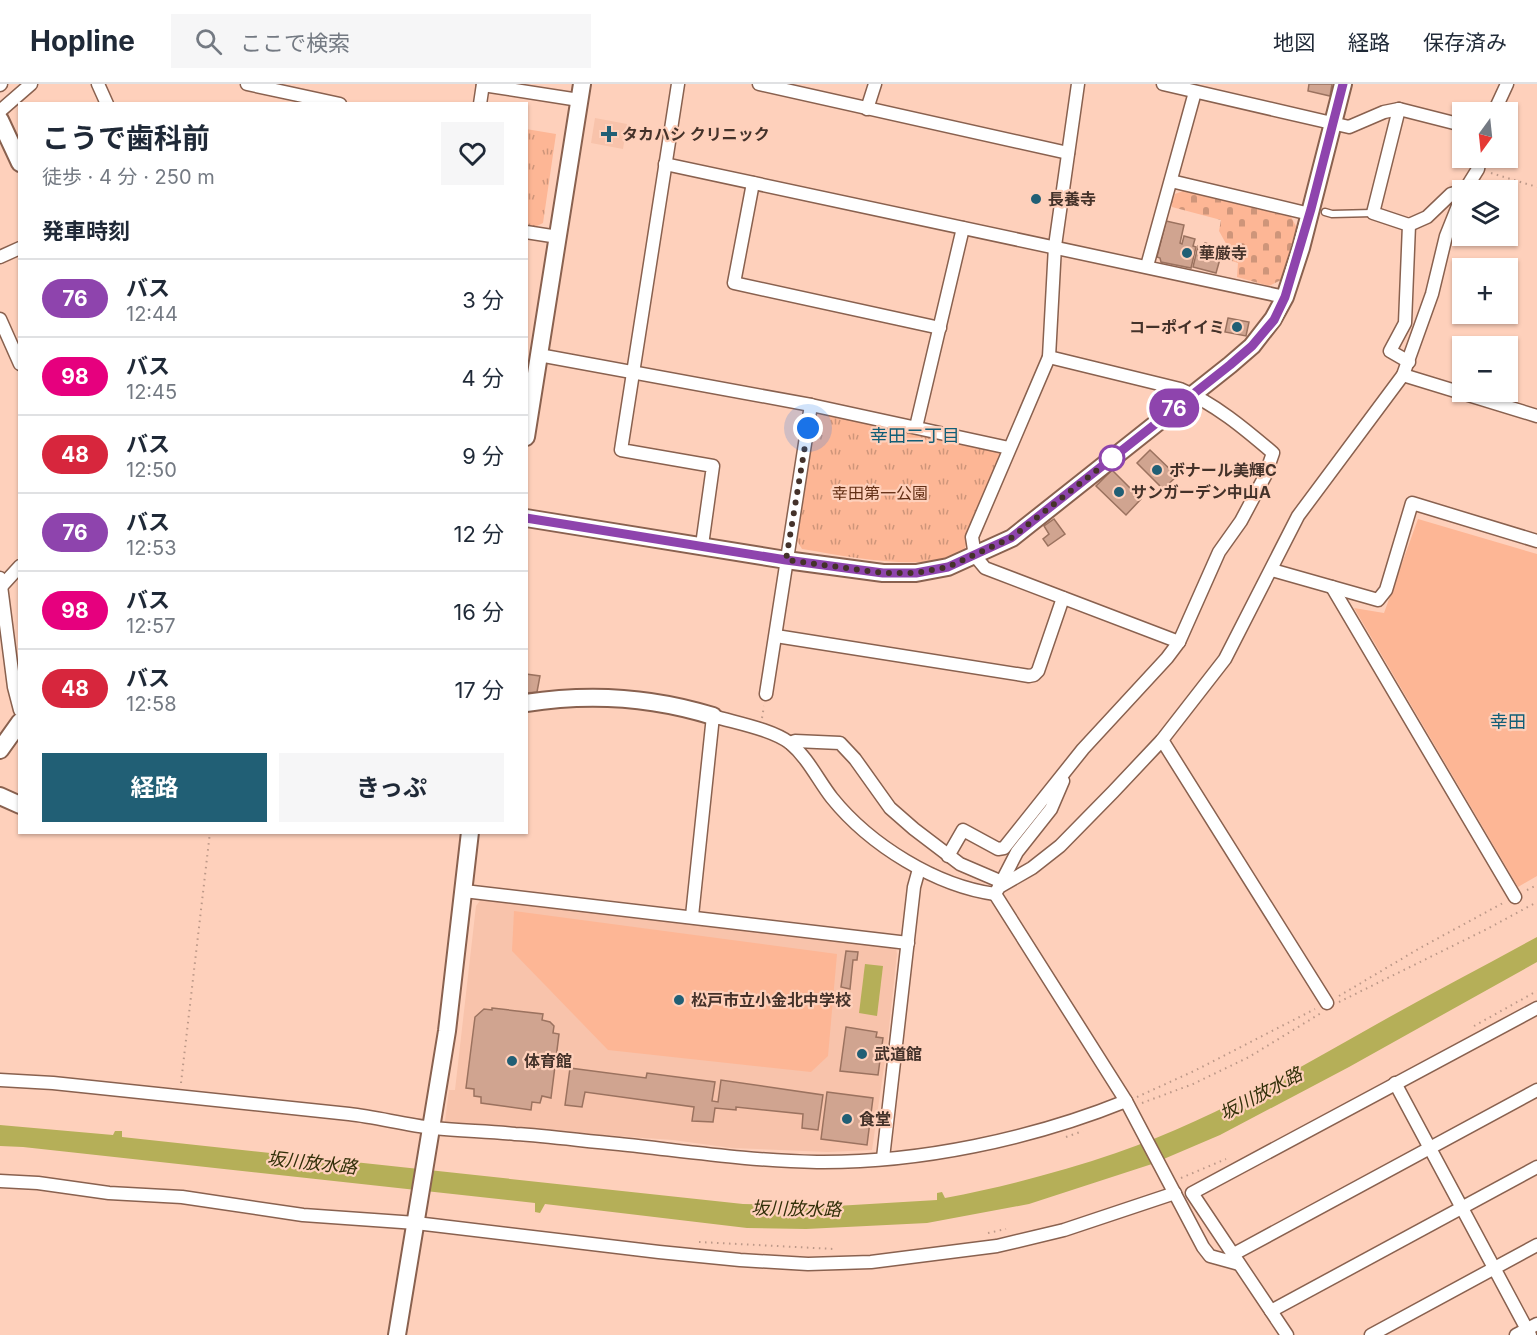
<!DOCTYPE html>
<html lang="ja">
<head>
<meta charset="utf-8">
<style>
	body { margin:0; font-family:Inter,"Noto Sans JP",sans-serif; background:#f6f6f7; color:#1f2937; height:100vh; display:flex; flex-direction:column; font-size:22px; white-space:nowrap }
	* { box-sizing:border-box; margin:0 }
	p { font-size:20px; color:#747a83 }
	.icon { flex:none; width:33px; height:33px; fill:none; stroke:currentColor; stroke-width:2; stroke-linecap:round; stroke-linejoin:round }
	.map { position:relative; flex:1; overflow:hidden }
	.details { position:absolute; left:18px; top:18px; width:510px; height:732px; display:flex; flex-direction:column; background:#fff; border-radius:0px; box-shadow:0 2px 4px #0004 }
	.details>* { flex:none }
	.badge { padding:0 12px; border-radius:20px; font-size:21px; line-height:39px }
	.needle { width:39px; rotate:195deg }
	.buttons { position:absolute; left:1452px; top:18px; display:grid; gap:12px }
	.buttons a { display:grid; place-items:center; width:66px; height:66px; border-radius:0px; background:#fff; box-shadow:0 2px 4px #0004; font-size:30px }
	.you { position:absolute; width:30px; height:30px; margin:-15px; border:4px solid #fff; border-radius:50%; background:#1a73e8; box-shadow:0 0 0 9px #1a73e833 }
	.map>.badge { position:absolute; translate:-50% -50%; box-shadow:0 0 0 3px #fff }
	h2 { padding:0 24px; font-size:22px; line-height:54px }
	.round { display:grid; place-items:center; flex:none; width:63px; height:63px; border-radius:0px; background:#f6f6f7 }
	.overview { display:flex; align-items:center; justify-content:space-between; height:102px; padding:0 24px }
	h1 { font-size:28px; font-weight:700; line-height:45px }
	.cta { display:flex; gap:12px; margin-top:auto; padding:12px 24px }
	.cta a { flex:1; height:69px; border-radius:0px; background:#215f75; color:#fff; font-size:24px; font-weight:700; line-height:69px; text-align:center }
	.cta a+a { background:#f6f6f7; color:#1f2937 }
	ul { padding:0; list-style:none }
	li { display:flex; align-items:center; gap:18px; height:78px; padding:0 24px; border-top:2px solid #e0e1e3 }
	li div { flex:1 }
	li b { display:block; font-size:22px }
	li em { font-style:normal }
	li .badge { min-width:66px; font-weight:700; text-align:center }
	header { display:flex; align-items:center; gap:36px; box-sizing:border-box; height:84px; padding:0 30px; background:#fff; border-bottom:2px solid #e0e1e3 }
	header strong { font-size:28px }
	nav { display:flex; gap:33px; margin-inline-start:auto; font-size:21px }
	.search { width:420px; height:54px; background:#f6f6f7; display:flex; align-items:center; gap:15px; box-sizing:border-box; padding:0 21px; border-radius:0px; color:#747a83; font-size:22px }
	.map>svg:first-child { display:block }
</style>
</head>
<body>
<header>
<strong>Hopline</strong>
<div class="search"><svg class="icon" aria-label="search" viewBox="0 0 24 24"><circle cx="10" cy="10" r="6"/><path d="M15 15l6 6"/></svg>ここで検索</div>
<nav><a>地図</a><a>経路</a><a>保存済み</a></nav>
</header>
<div class="map">
<svg width="1537" height="1251" viewBox="0 0 1537 1251">
	<defs>
		<pattern id="grass-tufts" width="24" height="20" patternUnits="userSpaceOnUse" patternTransform="scale(1.5)"><rect width="24" height="20" fill="#fdb695"/><path d="M3 7l-1-3M5 7V3M7 7l1-3M15 17l-1-3M17 17v-4M19 17l1-3" fill="none" stroke="#ce957a"/></pattern>
		<pattern id="cemetery-stones" width="16" height="16" patternUnits="userSpaceOnUse" patternTransform="scale(1.5)"><rect width="16" height="16" fill="#fdb695"/><path d="M2 7V4a2 2 0 0 1 4 0v3zM10 15v-3a2 2 0 0 1 4 0v3z" fill="#ce957a"/></pattern>
	</defs>
	<rect width="100%" height="100%" fill="#fed0bb"/>
	<g fill="#f8c3ab">
		<polygon points="595,34 627,40 623,65 591,59"/>
		<polygon points="482,814 896,864 897,870 887,962 872,1066 828,1068 732,1064 673,1056 447,1040 445,1037 449,1006 455,1006 476,822"/>
	</g>
	<g fill="url(#grass-tufts)">
		<polygon points="526,45 556,50 543,139 533,144 527,143"/>
		<path d="M 817,330 L 915,347 L 1005,366 L 968,451 L 963,473 C 909,485 856,474 802,465 L 797,457 Z"/>
	</g>
	<polygon fill="url(#cemetery-stones)" points="1183,107 1291,133 1297,144 1281,196 1269,202 1237,193 1238,179 1229,176 1229,165 1219,147 1221,136 1172,123 1172,119 1175,110"/>
	<g fill="#fdb695">
		<polygon points="1418,435 1537,470 1537,792 1518,803 1354,524 1384,529"/>
		<polygon points="514,827 837,870 828,972 811,988 608,966 512,867"/>
	</g>
	<g fill="#b5af58">
		<path d="M 1537,853 L 1537,878 L 1349,983 L 1220,1051 L 1152,1080 L 1029,1120 L 927,1139 L 806,1145 L 747,1144 L 545,1120 L 540,1129 L 535,1128 L 535,1119 L 23,1063 L 0,1062 L 0,1041 L 113,1051 L 115,1047 L 122,1047 L 122,1053 L 743,1120 L 836,1122 L 937,1116 L 937,1109 L 942,1108 L 945,1114 C 1003,1103 1060,1088 1116,1069 C 1208,1038 1293,987 1377,940 C 1430,910 1484,882 1537,853 Z"/>
		<polygon points="865,880 883,882 877,932 859,929"/>
	</g>
	<g fill="#d0a490" stroke="#9b725f" stroke-width="1.5">
		<polygon points="1309,0 1332,0 1330,12 1308,7"/>
		<polygon points="1166,137 1184,141 1180,159 1182,160 1184,152 1195,155 1193,162 1196,163 1191,184 1161,178 1160,174 1157,173"/>
		<polygon points="1205,159 1216,162 1215,166 1222,168 1216,189 1193,183 1198,162 1204,164"/>
		<polygon points="1228,234 1249,238 1246,252 1225,248"/>
		<polygon points="1150,366 1177,392 1163,405 1137,379"/>
		<polygon points="1112,386 1141,415 1126,431 1096,402"/>
		<polygon points="1054,435 1065,450 1048,462 1043,455 1049,450 1044,442"/>
		<polygon points="526,590 540,592 537,608 526,609"/>
		<polygon points="846,867 858,868 857,876 853,876 850,905 841,903"/>
		<polygon points="492,924 543,930 542,936 550,938 554,942 553,949 559,950 551,1014 542,1012 540,1019 532,1018 531,1026 481,1019 481,1013 474,1012 474,1005 466,1004 475,933 484,925 492,926"/>
		<polygon points="846,943 877,948 876,953 883,954 878,991 840,987"/>
		<polygon points="570,984 646,994 647,989 715,998 712,1017 718,1018 721,996 823,1011 818,1046 802,1044 803,1030 736,1023 736,1026 715,1024 713,1038 692,1037 694,1023 585,1008 582,1023 565,1021"/>
		<polygon points="827,1008 873,1014 867,1061 821,1055"/>
	</g>
	<g fill="none" stroke-linecap="round" stroke-linejoin="round">
		<g stroke="#89614f" stroke-width="9">
			<polyline id="service" points="1325,128 1332,130 1373,129"/>
		</g>
		<g stroke="#89614f" stroke-width="15">
			<g id="minor">
				<polyline points="98,0 107,20"/>
				<polyline points="247,0 340,20"/>
				<polyline points="678,0 621,366 713,382 702,461"/>
				<polyline points="759,0 1068,69"/>
				<polyline points="1078,0 1055,162 1049,273 972,453 975,472 985,484 1179,558"/>
				<polyline points="1163,0 1349,43 1384,28 1399,25 1462,41"/>
				<polyline points="0,1 1,0"/>
				<polyline points="483,1 579,16"/>
				<polyline points="480,20 483,0"/>
				<polyline points="867,25 875,0"/>
				<polyline points="1399,25 1373,129 1409,141 1405,239 1390,267 1409,278"/>
				<polyline points="0,27 31,0"/>
				<polyline points="1494,28 1507,0"/>
				<polyline points="665,80 1285,213"/>
				<polyline points="1171,97 1310,130"/>
				<polyline points="753,99 734,199 940,244"/>
				<polyline points="1465,106 1478,85 1480,74"/>
				<polyline points="1409,141 1427,133 1451,110 1462,107"/>
				<polyline points="526,148 558,153"/>
				<polyline points="0,173 20,164"/>
				<polyline points="1147,182 1195,8"/>
				<polyline points="0,235 20,280"/>
				<polyline points="539,271 811,321 1009,364"/>
				<polyline points="1403,291 1537,332"/>
				<polyline points="916,343 963,144"/>
				<polyline points="1272,486 1378,516 1386,506 1412,419 1537,457"/>
				<polyline points="0,494 14,603 20,626"/>
				<polyline points="1332,503 1515,813"/>
				<polyline points="0,504 20,482"/>
				<polyline points="776,552 1029,592 1034,591 1038,587 1063,514"/>
				<polyline points="766,610 811,321"/>
				<polyline points="1162,656 1327,919"/>
				<polyline points="790,659 795,657 840,659 855,675 890,724 914,745 960,780 1002,798"/>
				<path d="M 948,772 L 963,746 L 998,765 L 1004,764 L 1083,665 L 1167,574 L 1179,558 L 1219,468 L 1241,437 L 1265,392 L 1273,369 C 1245,345 1214,319 1180,305 L 1049,273"/>
				<polyline points="999,803 1017,768 1051,725 1063,697"/>
				<polyline points="464,807 908,859"/>
				<polyline points="995,810 1126,1017 1203,1163 1210,1172 1239,1180"/>
				<path d="M 692,832 L 713,632 C 736,639 771,645 790,659 C 808,674 818,696 832,714 C 870,761 936,802 995,810 L 999,803 L 1032,784 L 1060,762 L 1113,708 L 1162,656 L 1225,575 L 1298,432 L 1403,291 L 1432,210 L 1446,152 L 1462,112"/>
				<path d="M 0,996 L 53,999 L 349,1030 C 377,1033 405,1041 434,1044 C 461,1047 488,1047 515,1050 C 550,1052 584,1057 619,1060 C 685,1067 751,1077 817,1078 C 919,1079 1032,1055 1126,1017"/>
				<polyline points="1395,999 1530,1251"/>
				<polyline points="883,1074 914,803 919,785"/>
				<polyline points="0,1097 38,1099 109,1109 182,1113 303,1131 416,1139 659,1168 740,1176 808,1180 871,1178 997,1162 1064,1146 1175,1109"/>
				<polyline points="1232,1171 1537,1006"/>
				<polyline points="1271,1227 1537,1083"/>
				<polyline points="1287,1251 1192,1109 1537,924"/>
				<polyline points="1371,1251 1537,1161"/>
				<polyline points="1516,1251 1537,1240"/>
			</g>
		</g>
		<g stroke="#89614f" stroke-width="20">
			<g id="tertiary">
				<polyline points="0,36 20,79"/>
				<polyline points="526,353 582,0"/>
				<polyline points="526,434 786,476 883,489 916,489 948,483 1012,454 1230,281 1252,262 1273,235 1285,213 1301,164 1343,0"/>
				<path d="M 526,619 C 589,609 652,613 713,632"/>
				<polyline points="0,666 20,638"/>
				<polyline points="0,712 20,721"/>
				<polyline points="397,1251 447,947 470,748"/>
			</g>
		</g>
		<g stroke="#bc9888" stroke-width="2" stroke-dasharray="1.5 4.5" stroke-linecap="butt">
			<polyline points="1491,89 1537,103"/>
			<polyline points="762,634 764,622"/>
			<polyline points="1527,806 1537,801"/>
			<polyline points="1339,912 1420,864 1503,819"/>
			<polyline points="1339,918 1487,845 1537,818"/>
			<polyline points="1474,942 1537,907"/>
			<polyline points="181,999 210,748"/>
			<polyline points="1137,1013 1194,987 1315,925"/>
			<polyline points="1142,1019 1193,1000 1249,973 1321,929"/>
			<polyline points="1066,1053 1083,1047"/>
			<polyline points="1181,1094 1226,1075"/>
			<polyline points="988,1149 1006,1145"/>
			<polyline points="699,1158 834,1165"/>
		</g>
		<use href="#service" stroke="#fff" stroke-width="6"/>
		<use href="#minor" stroke="#fff" stroke-width="12"/>
		<use href="#tertiary" stroke="#fff" stroke-width="16"/>
	</g>
	<g fill="none" stroke-linecap="round" stroke-linejoin="round">
		<g stroke="#fff" stroke-width="14">
			<polyline id="line" points="526,434 786,476 883,489 916,489 948,483 1011,454 1230,281 1252,262 1274,236 1285,213 1311,125 1343,0"/>
		</g>
		<use href="#line" stroke="#8e44ad" stroke-width="9"/>
		<polyline stroke="#44322a" stroke-width="6" stroke-dasharray="0 10.8" points="808,344 786,476 883,489 916,489 948,483 1011,454 1120,368 1112,374"/>
	</g>
	<g fill="#215f75" stroke="#fed0bb" stroke-width="2">
		<path d="M606 41h6v6h6v6h-6v6h-6v-6h-6v-6h6z"/>
		<circle cx="1036" cy="115" r="6"/>
		<circle cx="1187" cy="169" r="6"/>
		<circle cx="1237" cy="243" r="6"/>
		<circle cx="1157" cy="386" r="6"/>
		<circle cx="1119" cy="408" r="6"/>
		<circle cx="679" cy="916" r="6"/>
		<circle cx="862" cy="970" r="6"/>
		<circle cx="512" cy="977" r="6"/>
		<circle cx="847" cy="1035" r="6"/>
	</g>
	<circle fill="#fff" stroke="#8e44ad" stroke-width="3" cx="1112" cy="374" r="12"/>
	<g text-anchor="middle" stroke-width="4.5" stroke-linejoin="round" paint-order="stroke">
		<g font-size="16" font-weight="bold" fill="#44322a" stroke="#fed0bb" text-anchor="start">
			<text x="622" y="56">タカハシ クリニック</text>
			<text x="1048" y="121">長養寺</text>
			<text x="1199" y="175">華厳寺</text>
			<text x="1225" y="249" text-anchor="end">コーポイイミ</text>
			<text x="1169" y="392">ボナール美輝C</text>
			<text x="1131" y="414">サンガーデン中山A</text>
			<text x="691" y="922">松戸市立小金北中学校</text>
			<text x="874" y="976">武道館</text>
			<text x="524" y="983">体育館</text>
			<text x="859" y="1041">食堂</text>
		</g>
		<g font-size="16" fill="#622e14" stroke="#fed0bb">
			<text x="880" y="415">幸田第一公園</text>
		</g>
		<g font-size="18" fill="#115e77" stroke="#fed0bb">
			<text x="915" y="358">幸田二丁目</text>
			<text x="1508" y="644">幸田</text>
		</g>
		<g font-size="18" font-style="italic" fill="#312f08" stroke="#fed0bb">
			<text transform="translate(1261 1010) rotate(-28)" y="6">坂川放水路</text>
			<text transform="translate(312 1079) rotate(6)" y="6">坂川放水路</text>
			<text transform="translate(796 1125) rotate(1)" y="6">坂川放水路</text>
		</g>
	</g>
</svg>
<div class="buttons">
<a><svg class="needle" viewBox="-14 -14 28 28"><path d="M0-13l5 13h-10z" fill="#e53935"/><path d="M0 13l5-13h-10z" fill="#747a83"/></svg></a>
<a><svg class="icon" aria-label="layers" viewBox="0 0 24 24"><path d="M12 4l9 5-9 5-9-5zM3 14l9 5 9-5"/></svg></a>
<a>+</a>
<a>−</a>
</div>
<div class="you" style="left:808px;top:344px"></div>
<b class="badge" style="left:1174px;top:324px;background:#8e44ad;color:#fff">76</b>
<section class="details">
<div class="overview"><div><h1>こうで歯科前</h1><p>徒歩 · 4 分 · 250 m</p></div><a class="round"><svg class="icon" aria-label="heart" viewBox="0 0 24 24"><path d="M12 20l-8-8c-3-5 5-10 8-4 3-6 11-1 8 4z"/></svg></a></div>
<h2>発車時刻</h2>
<ul>
<li><span class="badge" style="background:#8e44ad;color:#fff">76</span><div><b>バス</b><p>12:44</p></div><em>3 分</em></li>
<li><span class="badge" style="background:#e6007e;color:#fff">98</span><div><b>バス</b><p>12:45</p></div><em>4 分</em></li>
<li><span class="badge" style="background:#d7263d;color:#fff">48</span><div><b>バス</b><p>12:50</p></div><em>9 分</em></li>
<li><span class="badge" style="background:#8e44ad;color:#fff">76</span><div><b>バス</b><p>12:53</p></div><em>12 分</em></li>
<li><span class="badge" style="background:#e6007e;color:#fff">98</span><div><b>バス</b><p>12:57</p></div><em>16 分</em></li>
<li><span class="badge" style="background:#d7263d;color:#fff">48</span><div><b>バス</b><p>12:58</p></div><em>17 分</em></li>
</ul>
<div class="cta"><a>経路</a><a>きっぷ</a></div>
</section>
</div>
</body>
</html>
